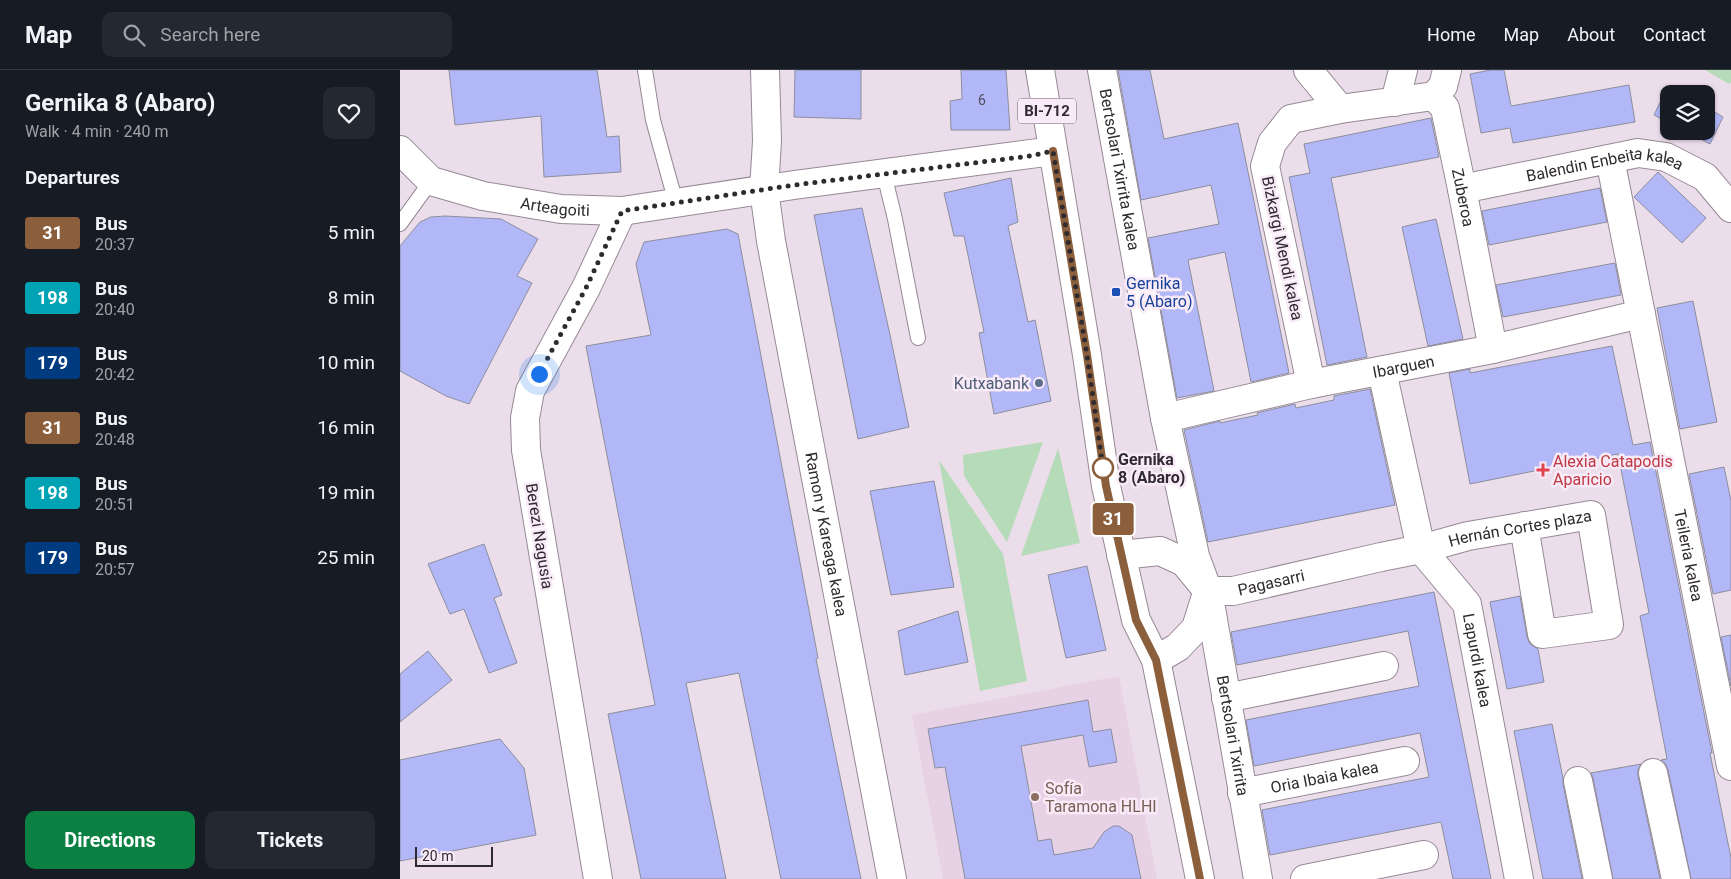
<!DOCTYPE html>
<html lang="en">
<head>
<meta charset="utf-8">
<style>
	body { margin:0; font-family:Roboto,sans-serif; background:#242831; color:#f1f3f6; height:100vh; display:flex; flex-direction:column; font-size:19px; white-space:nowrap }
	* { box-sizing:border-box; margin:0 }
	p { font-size:16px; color:#9ea1a6 }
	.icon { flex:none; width:28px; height:28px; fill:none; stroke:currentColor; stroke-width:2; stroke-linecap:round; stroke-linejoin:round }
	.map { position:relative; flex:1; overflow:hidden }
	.sheet { display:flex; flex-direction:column; background:#171b24; width:400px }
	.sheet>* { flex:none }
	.badge { padding:0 10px; border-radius:4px; font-size:18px; line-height:32px }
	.fabs { position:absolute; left:1260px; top:15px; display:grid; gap:10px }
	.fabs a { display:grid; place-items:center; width:55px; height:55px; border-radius:10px; background:#171b24; box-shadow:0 1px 4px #0004; font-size:25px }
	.scale { position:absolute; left:15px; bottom:12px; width:78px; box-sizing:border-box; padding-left:5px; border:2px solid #2f2a2f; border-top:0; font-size:14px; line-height:18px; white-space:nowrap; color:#2f2a2f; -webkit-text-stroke:4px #f9eaf8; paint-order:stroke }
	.you { position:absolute; width:25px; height:25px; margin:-12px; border:4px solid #fff; border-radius:50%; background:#1a73e8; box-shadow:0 0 0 8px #1a73e833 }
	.map>.badge { position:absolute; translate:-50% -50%; box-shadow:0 0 0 2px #fff }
	h2 { padding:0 25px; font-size:19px; line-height:45px }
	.round { display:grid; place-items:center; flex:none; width:52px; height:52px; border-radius:10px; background:#242831 }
	.summary { display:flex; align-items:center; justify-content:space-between; height:85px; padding:0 25px }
	h1 { font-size:24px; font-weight:700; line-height:38px }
	.primary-button { display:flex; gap:10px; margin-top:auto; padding:10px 25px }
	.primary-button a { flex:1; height:58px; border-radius:10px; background:#0b8043; color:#fff; font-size:20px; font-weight:700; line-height:58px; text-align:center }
	.primary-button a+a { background:#242831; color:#f1f3f6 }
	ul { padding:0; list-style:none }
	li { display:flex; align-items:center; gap:15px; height:65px; padding:0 25px }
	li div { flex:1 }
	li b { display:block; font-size:19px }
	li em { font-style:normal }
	li .badge { min-width:55px; font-weight:700; text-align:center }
	header { display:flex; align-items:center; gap:30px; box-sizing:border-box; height:70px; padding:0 25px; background:#171b24; border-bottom:1px solid #363941 }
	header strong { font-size:24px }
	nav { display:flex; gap:28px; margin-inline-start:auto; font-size:18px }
	.search { width:350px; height:45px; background:#242831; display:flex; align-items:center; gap:12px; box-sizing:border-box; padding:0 18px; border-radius:10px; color:#9ea1a6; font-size:19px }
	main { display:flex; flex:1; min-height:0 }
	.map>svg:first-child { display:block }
</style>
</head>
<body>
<header>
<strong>Map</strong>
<div class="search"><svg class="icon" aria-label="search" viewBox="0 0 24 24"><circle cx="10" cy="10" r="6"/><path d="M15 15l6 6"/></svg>Search here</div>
<nav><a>Home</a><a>Map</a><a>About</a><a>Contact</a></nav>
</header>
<main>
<section class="sheet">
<div class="summary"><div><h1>Gernika 8 (Abaro)</h1><p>Walk · 4 min · 240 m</p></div><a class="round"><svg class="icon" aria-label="heart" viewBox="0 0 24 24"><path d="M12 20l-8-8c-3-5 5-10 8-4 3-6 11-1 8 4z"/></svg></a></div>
<h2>Departures</h2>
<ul>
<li><span class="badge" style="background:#8b5e3c;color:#fff">31</span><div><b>Bus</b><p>20:37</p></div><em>5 min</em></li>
<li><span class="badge" style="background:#00a3b4;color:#fff">198</span><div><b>Bus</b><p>20:40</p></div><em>8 min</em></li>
<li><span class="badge" style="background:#003b80;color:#fff">179</span><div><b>Bus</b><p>20:42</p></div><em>10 min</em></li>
<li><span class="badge" style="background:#8b5e3c;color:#fff">31</span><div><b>Bus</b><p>20:48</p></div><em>16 min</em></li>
<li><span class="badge" style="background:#00a3b4;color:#fff">198</span><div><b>Bus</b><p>20:51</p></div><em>19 min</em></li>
<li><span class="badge" style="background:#003b80;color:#fff">179</span><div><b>Bus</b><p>20:57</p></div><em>25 min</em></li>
</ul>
<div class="primary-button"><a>Directions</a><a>Tickets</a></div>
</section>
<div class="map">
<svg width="1331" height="809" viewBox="0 0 1331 809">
	<rect width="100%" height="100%" fill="#ecddea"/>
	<polygon fill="#e7d2e5" points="719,606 757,809 543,809 512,645"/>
	<g fill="#b6dbb9">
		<polygon points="1305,0 1331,0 1331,12 1329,14"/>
		<polygon points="643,372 607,472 564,406 563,385"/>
		<polygon points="658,378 680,473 621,486"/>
		<polygon points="539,390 603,484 627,611 580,621"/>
	</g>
	<g fill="#b2b8f7" stroke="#8c8e9e">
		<polygon points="49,0 197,0 207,67 219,66 221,102 144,107 141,46 55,55"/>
		<polygon points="395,0 461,0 461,49 394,47"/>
		<polygon points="561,0 606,0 610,60 551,60 550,31 562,29"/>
		<polygon points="718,0 750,0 764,69 838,53 889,303 851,312 825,182 788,190 814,321 777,328 748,168 819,154 811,115 741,130"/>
		<polygon points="1091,0 1104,0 1111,36 1229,15 1235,52 1113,73 1110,58 1081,63 1070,4"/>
		<polygon points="1268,16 1282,24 1269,24 1269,53 1254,45"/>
		<polygon points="1306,37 1323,47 1310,74 1285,61 1306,61"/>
		<polygon points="1031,48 1039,87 931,108 967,287 927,295 889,107 910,103 904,74"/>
		<polygon points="1258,102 1306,148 1282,173 1234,127"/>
		<polygon points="611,108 618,152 608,156 628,252 635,250 651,331 594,344 579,263 584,262 564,166 554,166 544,123"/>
		<polygon points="1200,118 1207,152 1089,175 1082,141"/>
		<polygon points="462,138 490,265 509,357 458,369 414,145"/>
		<polygon points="45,146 101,149 138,169 117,206 132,213 69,334 46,326 0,301 0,176 20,152 31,147"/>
		<polygon points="1036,149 1063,269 1028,276 1002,157"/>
		<polygon points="327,159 338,164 418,588 416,589 461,809 381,809 339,603 286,613 326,809 241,809 208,644 255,635 186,276 251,265 236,194 244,172"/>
		<polygon points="1215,193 1221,225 1103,247 1096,215"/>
		<polygon points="1293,231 1317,352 1280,359 1257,238"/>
		<polygon points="1212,276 1233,375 1250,372 1312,683 1310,683 1331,788 1331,809 1291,809 1268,700 1265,693 1261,690 1267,689 1240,546 1249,543 1218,384 1070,414 1049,303 1070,299 1070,303"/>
		<polygon points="970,319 995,435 808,472 784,360 820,351 820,353 858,345 857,343 895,334 896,338 934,330 934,326"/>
		<polygon points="1324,397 1331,431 1331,520 1313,524 1289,404"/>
		<polygon points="534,411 554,517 491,525 470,421"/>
		<polygon points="84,474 102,525 94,528 117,593 89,603 64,539 50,544 28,494"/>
		<polygon points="687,496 706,580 666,588 648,505"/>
		<polygon points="1034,522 1091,809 1053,809 1041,752 870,785 862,740 1029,707 1020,663 854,696 846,650 1019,616 1008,561 837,595 831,562"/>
		<polygon points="1120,526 1127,567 1130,574 1138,579 1144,612 1107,619 1090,532"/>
		<polygon points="558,541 568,592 505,605 498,561"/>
		<polygon points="1331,565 1331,616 1321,567"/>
		<polygon points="28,581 52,610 0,652 0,604"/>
		<polygon points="688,630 693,662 711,659 717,692 689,697 683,665 621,676 638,771 651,769 654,785 693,778 704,762 713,756 719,756 732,765 741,809 565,809 545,697 535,698 528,659"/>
		<polygon points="1152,654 1163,708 1163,714 1182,809 1143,809 1114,661"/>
		<polygon points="100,669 124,698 136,765 0,791 0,690"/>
		<polygon points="1241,694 1238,699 1238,706 1260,809 1213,809 1193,708 1191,703"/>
	</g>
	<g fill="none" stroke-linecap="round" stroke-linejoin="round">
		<g stroke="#968995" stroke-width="16">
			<g id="lane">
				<polyline points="245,0 253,50 276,133"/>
				<polyline points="484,104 495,149 518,268"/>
				<polyline points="0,154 31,111"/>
			</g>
		</g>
		<g stroke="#968995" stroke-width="30">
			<g id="street">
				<path id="s1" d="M 365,0 L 367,71 L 364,120 L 371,171 L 492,809"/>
				<path id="s2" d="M 702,0 L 765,348 L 795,486 L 808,521 L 858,809"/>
				<polyline points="908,0 940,39"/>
				<polyline points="1034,26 1043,16 1047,0"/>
				<polyline points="995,32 1003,0"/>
				<path id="s3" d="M 0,80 L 31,111 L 83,126 L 161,139 L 222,141 L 394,115 L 653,81"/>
				<path id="s4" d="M 1210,89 L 1331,696"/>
				<path id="s5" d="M 1062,119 L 1238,83 L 1266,87 L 1305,107 L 1331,138"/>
				<path id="s6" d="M 982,301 L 1021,479 L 1067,534 L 1119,809"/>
				<path id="s7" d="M 911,314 L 865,96 L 872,73 L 891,49 L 940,39 L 1034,26 L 1045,38 L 1062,119 L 1093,279"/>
				<path id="s8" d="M 765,348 L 911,314 L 1093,279 L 1241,244"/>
				<polyline points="721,485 760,481 784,492 802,514"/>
				<path id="s9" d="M 808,521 L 833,521 L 981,487 L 1021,479 L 1068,466 L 1191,445 L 1209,555 L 1142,564 L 1124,456"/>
				<polyline points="756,590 778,577 796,558 807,523"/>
				<polyline points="826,628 984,596"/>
				<polyline points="1253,703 1276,809"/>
				<polyline points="1178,711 1198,809"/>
				<path id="s10" d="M 842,723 L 1005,691"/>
				<polyline points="198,809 126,380 125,348 130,321 186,218 222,141"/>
				<polyline points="905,809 1024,785"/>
			</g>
		</g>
		<g stroke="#968995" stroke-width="30">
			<polyline id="primary" points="640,0 687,285 706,416 736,550 756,590 800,809"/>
		</g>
		<use href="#lane" stroke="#fff" stroke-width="14"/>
		<use href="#street" stroke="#fff" stroke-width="28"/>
		<use href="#primary" stroke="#fff" stroke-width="28"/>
	</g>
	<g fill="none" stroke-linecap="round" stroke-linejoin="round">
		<g stroke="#fff" stroke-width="11">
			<polyline id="line" points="653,81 687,285 706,416 736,550 756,590 800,809"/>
		</g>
		<use href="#line" stroke="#8b5e3c" stroke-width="8"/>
		<polyline stroke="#2f2a2f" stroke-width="5" stroke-dasharray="0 9" points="139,304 186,218 222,141 394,115 630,86 653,81 687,285 703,398"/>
	</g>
	<rect fill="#1a4fb4" stroke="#f9eaf8" stroke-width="2" x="711" y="217" width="10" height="10" rx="2.5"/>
	<circle fill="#5c6f8a" stroke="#f9eaf8" stroke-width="2" cx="639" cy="313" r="5"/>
	<circle fill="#fff" stroke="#8b5e3c" stroke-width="2.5" cx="703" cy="398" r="10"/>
	<path fill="#e0444e" stroke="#f9eaf8" stroke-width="2" d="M1140.5 392.5h5v5h5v5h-5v5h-5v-5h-5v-5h5z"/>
	<circle fill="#8d6e63" stroke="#f9eaf8" stroke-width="2" cx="635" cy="727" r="5"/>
	<g text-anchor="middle" stroke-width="5" stroke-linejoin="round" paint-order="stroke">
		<g font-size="14" fill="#504e61">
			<text x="582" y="35">6</text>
		</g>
		<rect fill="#f9eaf8" stroke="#6c646b" stroke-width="1" x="618" y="28.5" width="58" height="25" rx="4"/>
		<g font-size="15" font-weight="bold" fill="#2f2a2f">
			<text x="647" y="46">BI-712</text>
		</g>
		<g font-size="16" fill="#2f2a2f" stroke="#f9eaf8">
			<text dy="6" stroke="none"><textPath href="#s2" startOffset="101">Bertsolari Txirrita kalea</textPath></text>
			<text dy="6" stroke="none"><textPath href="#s5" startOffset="146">Balendin Enbeita kalea</textPath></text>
			<text dy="6" stroke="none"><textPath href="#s7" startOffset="530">Zuberoa</textPath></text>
			<text dy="6" stroke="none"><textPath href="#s3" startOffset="171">Arteagoiti</textPath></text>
			<text transform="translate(883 178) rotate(78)" y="6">Bizkargi Mendi kalea</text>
			<text dy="6" stroke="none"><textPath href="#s8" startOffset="244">Ibarguen</textPath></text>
			<text dy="6" stroke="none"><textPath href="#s9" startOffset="319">Hernán Cortes plaza</textPath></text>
			<text dy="6" stroke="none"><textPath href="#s1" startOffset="470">Ramon y Kareaga kalea</textPath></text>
			<text transform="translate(140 466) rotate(81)" y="6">Berezi Nagusia</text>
			<text dy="6" stroke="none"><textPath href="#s4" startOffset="404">Teileria kalea</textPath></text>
			<text dy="6" stroke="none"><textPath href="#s9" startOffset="64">Pagasarri</textPath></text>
			<text dy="6" stroke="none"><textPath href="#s6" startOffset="311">Lapurdi kalea</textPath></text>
			<text dy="6" stroke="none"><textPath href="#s2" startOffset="679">Bertsolari Txirrita</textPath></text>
			<text dy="6" stroke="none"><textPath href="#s10" startOffset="84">Oria Ibaia kalea</textPath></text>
		</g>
		<g font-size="16" fill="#164399" stroke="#f9eaf8" text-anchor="start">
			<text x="726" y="219">Gernika<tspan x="726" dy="18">5 (Abaro)</tspan></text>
		</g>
		<g font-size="16" fill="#4e5e75" stroke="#f9eaf8" text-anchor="end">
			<text x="629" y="319">Kutxabank</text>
		</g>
		<g font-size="16" font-weight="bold" fill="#2f2a2f" stroke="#f9eaf8" text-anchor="start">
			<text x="718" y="395">Gernika<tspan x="718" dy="18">8 (Abaro)</tspan></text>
		</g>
		<g font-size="16" fill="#be3a42" stroke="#f9eaf8" text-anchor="start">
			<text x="1153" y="397">Alexia Catapodis<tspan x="1153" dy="18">Aparicio</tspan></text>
		</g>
		<g font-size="16" fill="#785e54" stroke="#f9eaf8" text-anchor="start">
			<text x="645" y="724">Sofía<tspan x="645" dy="18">Taramona HLHI</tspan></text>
		</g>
	</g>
</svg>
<div class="fabs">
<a><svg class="icon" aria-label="layers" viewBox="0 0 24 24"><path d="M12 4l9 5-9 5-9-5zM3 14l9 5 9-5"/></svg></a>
</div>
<div class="scale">20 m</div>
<div class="you" style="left:139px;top:304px"></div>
<b class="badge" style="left:713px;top:449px;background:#8b5e3c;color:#fff">31</b>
</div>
</main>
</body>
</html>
